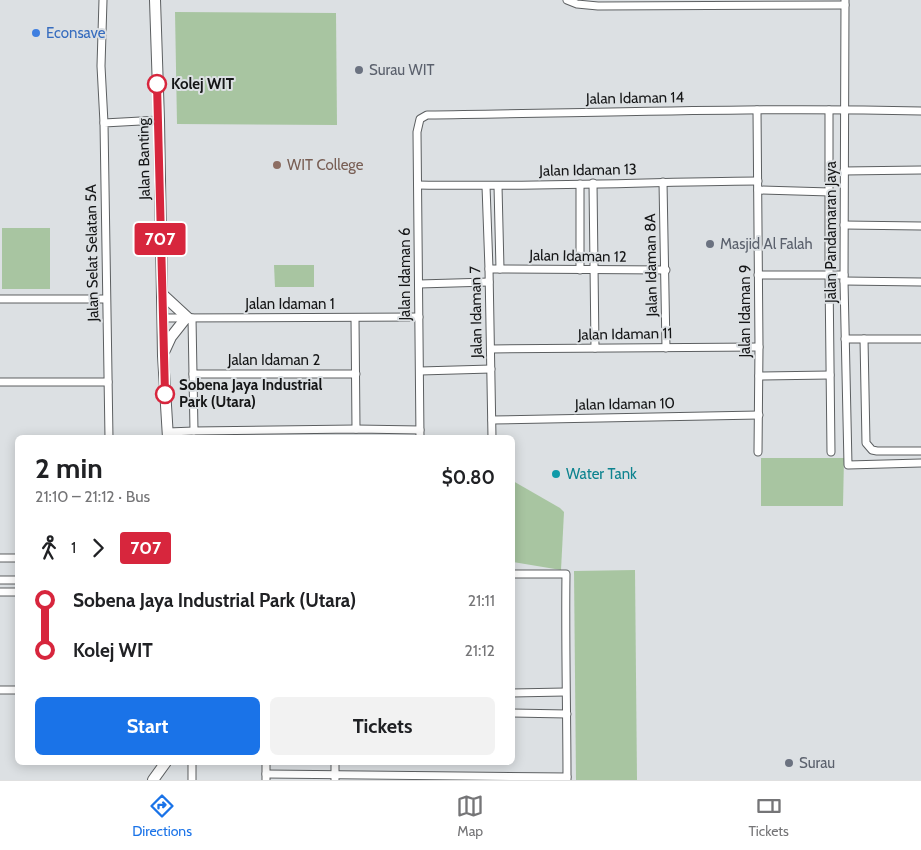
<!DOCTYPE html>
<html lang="en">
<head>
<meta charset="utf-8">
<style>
	body { margin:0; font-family:Cabin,sans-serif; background:#f2f2f2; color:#202124; height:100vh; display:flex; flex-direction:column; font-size:19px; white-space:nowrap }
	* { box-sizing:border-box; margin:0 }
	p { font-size:16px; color:#757577 }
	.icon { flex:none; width:28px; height:28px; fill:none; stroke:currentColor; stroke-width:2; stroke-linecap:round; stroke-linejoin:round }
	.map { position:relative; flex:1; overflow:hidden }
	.sheet { position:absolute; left:15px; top:435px; width:500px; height:330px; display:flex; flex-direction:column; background:#fff; border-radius:8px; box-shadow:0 2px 12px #0003 }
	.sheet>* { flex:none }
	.badge { padding:0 10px; border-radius:4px; font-size:18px; line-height:32px }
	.map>.badge { position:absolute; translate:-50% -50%; box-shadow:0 0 0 2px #fff }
	.legs { display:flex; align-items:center; gap:8px; height:55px; padding:0 20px; font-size:16px }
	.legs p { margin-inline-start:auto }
	.summary { display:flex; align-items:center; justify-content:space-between; height:85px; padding:0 20px }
	h1 { font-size:28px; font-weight:800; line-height:38px }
	.primary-button { display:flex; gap:10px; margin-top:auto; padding:10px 20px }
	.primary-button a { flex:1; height:58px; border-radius:8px; background:#1a73e8; color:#fff; font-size:20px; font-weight:800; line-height:58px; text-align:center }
	.primary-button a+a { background:#f2f2f2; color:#202124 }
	ul { padding:0 20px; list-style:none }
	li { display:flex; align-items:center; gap:18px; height:50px; font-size:19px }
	li i { display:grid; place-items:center; width:8px; height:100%; margin:0 6px; background:currentColor }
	li i::after { content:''; width:12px; height:12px; margin:-6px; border:4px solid; border-radius:50%; background:#fff }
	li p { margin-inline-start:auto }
	li:first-child i { background:linear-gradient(#0000 50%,currentColor 0) }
	li:last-child i { background:linear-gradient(currentColor 50%,#0000 0) }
	.dock { display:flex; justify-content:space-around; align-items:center; height:70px; border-top:1px solid #e0e0e0; background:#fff; font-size:14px; color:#757577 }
	.dock a { display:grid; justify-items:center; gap:2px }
	.dock .active { color:#1a73e8 }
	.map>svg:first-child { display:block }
</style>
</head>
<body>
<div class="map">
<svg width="921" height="780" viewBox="0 0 921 780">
	<rect width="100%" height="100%" fill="#dce0e3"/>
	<g fill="#a8c5a1">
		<polygon points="175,12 336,13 337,125 177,124"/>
		<rect x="2" y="228" width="48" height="61"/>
		<polygon points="274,265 314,265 314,287 275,287"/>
		<polygon points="761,458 844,458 843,506 761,506"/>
		<polygon points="513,481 560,508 564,512 561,570 513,562"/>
		<polygon points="635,570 637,780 576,780 574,571"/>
	</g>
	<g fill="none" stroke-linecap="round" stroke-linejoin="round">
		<g stroke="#5c5f61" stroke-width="9">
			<g id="minor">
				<polyline points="103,0 101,66 104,123"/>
				<polyline points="567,0 577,4 598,6 845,5"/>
				<polyline points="845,0 844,281 848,465 921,463"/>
				<polyline points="757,110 759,347 758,452"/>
				<polyline points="829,110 829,275 831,452"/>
				<polyline points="844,171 921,170"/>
				<polyline points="663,182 666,348"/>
				<polyline points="593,183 595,348"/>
				<polyline points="580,184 580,270"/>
				<path d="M 418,185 C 532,187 645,182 758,181"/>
				<polyline points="486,186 489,269 492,438"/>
				<polyline points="498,186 500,269"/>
				<polyline points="758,190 830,192"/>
				<polyline points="844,225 921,226"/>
				<polyline points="489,269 666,270"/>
				<polyline points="758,275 844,275"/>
				<polyline points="844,281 921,282"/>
				<polyline points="419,284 489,282"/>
				<polyline points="0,299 106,299"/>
				<polyline points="162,318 419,317"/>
				<polyline points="192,318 194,431 356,429 420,430"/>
				<polyline points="355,318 356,429"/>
				<polyline points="845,339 921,339"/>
				<polyline points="864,339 866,443 872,450 877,451 921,451"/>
				<polyline points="491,349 759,347"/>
				<polyline points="420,371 491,369"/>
				<polyline points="193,374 356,374"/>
				<polyline points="759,376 830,375"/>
				<polyline points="0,382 108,382"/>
				<polyline points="492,420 759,415"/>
				<polyline points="168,432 194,431"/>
				<polyline points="109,438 104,123 159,120"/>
				<path d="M 420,438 L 417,132 L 420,119 L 427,115 C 592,113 757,107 921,111"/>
				<polyline points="0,558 18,558"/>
				<path d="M 512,574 L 566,574 C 565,643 567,711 567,780"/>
				<polyline points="0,580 18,580"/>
				<polyline points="0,592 18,592"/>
				<polyline points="0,690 18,690"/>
				<polyline points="512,693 565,692"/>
				<polyline points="512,713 567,714"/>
				<polyline points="192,762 192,780"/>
				<polyline points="335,762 335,780"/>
				<polyline points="266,774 567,777"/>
				<polyline points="266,780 266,762"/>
			</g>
		</g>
		<g stroke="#5c5f61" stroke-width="12">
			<g id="secondary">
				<polyline points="155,0 159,120 163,356 168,438"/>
				<polyline points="162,294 188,318"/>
				<polyline points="165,350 171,337 186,318"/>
				<polyline points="153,780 166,762"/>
			</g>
		</g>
		<use href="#minor" stroke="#fff" stroke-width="7"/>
		<use href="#secondary" stroke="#fff" stroke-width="10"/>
	</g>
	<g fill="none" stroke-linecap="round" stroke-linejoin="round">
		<g stroke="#fff" stroke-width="11">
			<polyline id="line-1" points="157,84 165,394"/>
		</g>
		<use href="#line-1" stroke="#d7263d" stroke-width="8"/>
	</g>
	<circle fill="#3f7fe0" stroke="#dce0e3" stroke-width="2" cx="36" cy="33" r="5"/>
	<g fill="#6b7280" stroke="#dce0e3" stroke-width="2">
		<circle cx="359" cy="70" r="5"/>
		<circle cx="710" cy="244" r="5"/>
		<circle cx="789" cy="763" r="5"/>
	</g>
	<g fill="#fff" stroke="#d7263d" stroke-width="2.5">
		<circle cx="157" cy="84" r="9"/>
		<circle cx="165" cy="394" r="9"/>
	</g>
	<circle fill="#8d6e63" stroke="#dce0e3" stroke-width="2" cx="277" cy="165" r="5"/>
	<circle fill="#0f9aa8" stroke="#dce0e3" stroke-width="2" cx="556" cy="474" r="5"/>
	<g text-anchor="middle" stroke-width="4" stroke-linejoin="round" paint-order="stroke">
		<g font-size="15" fill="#366cbe" stroke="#dce0e3" text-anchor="start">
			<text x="46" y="38">Econsave</text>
		</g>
		<g font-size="15" fill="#5b616d" stroke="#dce0e3" text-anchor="start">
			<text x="369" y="75">Surau WIT</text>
			<text x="720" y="249">Masjid Al Falah</text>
			<text x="799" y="768">Surau</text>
		</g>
		<g font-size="15" font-weight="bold" fill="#151617" stroke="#dce0e3" text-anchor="start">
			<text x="171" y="89">Kolej WIT</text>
			<text x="179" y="390">Sobena Jaya Industrial<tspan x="179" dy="17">Park (Utara)</tspan></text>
		</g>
		<g font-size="15" fill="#151617" stroke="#dce0e3">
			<text transform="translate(635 98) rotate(-1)" y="5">Jalan Idaman 14</text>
			<text transform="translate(144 159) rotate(-91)" y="5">Jalan Banting</text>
			<text transform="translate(588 170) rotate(-1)" y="5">Jalan Idaman 13</text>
			<text transform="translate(831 232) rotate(-90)" y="5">Jalan Pandamaran Jaya</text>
			<text transform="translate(92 253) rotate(-91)" y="5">Jalan Selat Selatan 5A</text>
			<text transform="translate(578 256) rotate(1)" y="5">Jalan Idaman 12</text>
			<text transform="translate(651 265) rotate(-91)" y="5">Jalan Idaman 8A</text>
			<text transform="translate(405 274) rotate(-90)" y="5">Jalan Idaman 6</text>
			<text x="290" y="309">Jalan Idaman 1</text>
			<text transform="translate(745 311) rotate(-90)" y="5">Jalan Idaman 9</text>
			<text transform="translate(476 312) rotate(-91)" y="5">Jalan Idaman 7</text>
			<text transform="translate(625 334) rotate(-1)" y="5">Jalan Idaman 11</text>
			<text x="274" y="365">Jalan Idaman 2</text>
			<text transform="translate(625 404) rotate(-1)" y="5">Jalan Idaman 10</text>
		</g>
		<g font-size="15" fill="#785e54" stroke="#dce0e3" text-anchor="start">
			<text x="287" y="170">WIT College</text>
		</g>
		<g font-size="15" fill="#0d838f" stroke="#dce0e3" text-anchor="start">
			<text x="566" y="479">Water Tank</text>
		</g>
	</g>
</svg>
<b class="badge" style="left:160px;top:239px;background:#d7263d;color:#fff">707</b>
<section class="sheet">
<div class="summary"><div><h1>2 min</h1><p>21:10 – 21:12 · Bus</p></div><b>$0.80</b></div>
<div class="legs"><svg class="icon" aria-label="walk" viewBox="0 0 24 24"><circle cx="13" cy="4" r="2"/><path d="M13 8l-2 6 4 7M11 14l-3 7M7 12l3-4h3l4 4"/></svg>1<svg class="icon" aria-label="forward" viewBox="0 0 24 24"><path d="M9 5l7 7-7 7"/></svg><b class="badge" style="background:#d7263d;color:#fff">707</b></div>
<ul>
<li><i style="color:#d7263d"></i><b>Sobena Jaya Industrial Park (Utara)</b><p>21:11</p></li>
<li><i style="color:#d7263d"></i><b>Kolej WIT</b><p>21:12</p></li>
</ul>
<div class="primary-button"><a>Start</a><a>Tickets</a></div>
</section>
</div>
<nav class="dock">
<a class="active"><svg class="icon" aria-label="directions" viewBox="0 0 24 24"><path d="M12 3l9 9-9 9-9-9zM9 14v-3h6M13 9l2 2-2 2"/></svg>Directions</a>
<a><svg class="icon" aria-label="map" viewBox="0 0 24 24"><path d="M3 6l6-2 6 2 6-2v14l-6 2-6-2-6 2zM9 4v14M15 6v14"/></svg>Map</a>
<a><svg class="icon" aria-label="tickets" viewBox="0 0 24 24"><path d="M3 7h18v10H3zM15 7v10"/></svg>Tickets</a>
</nav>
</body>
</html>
